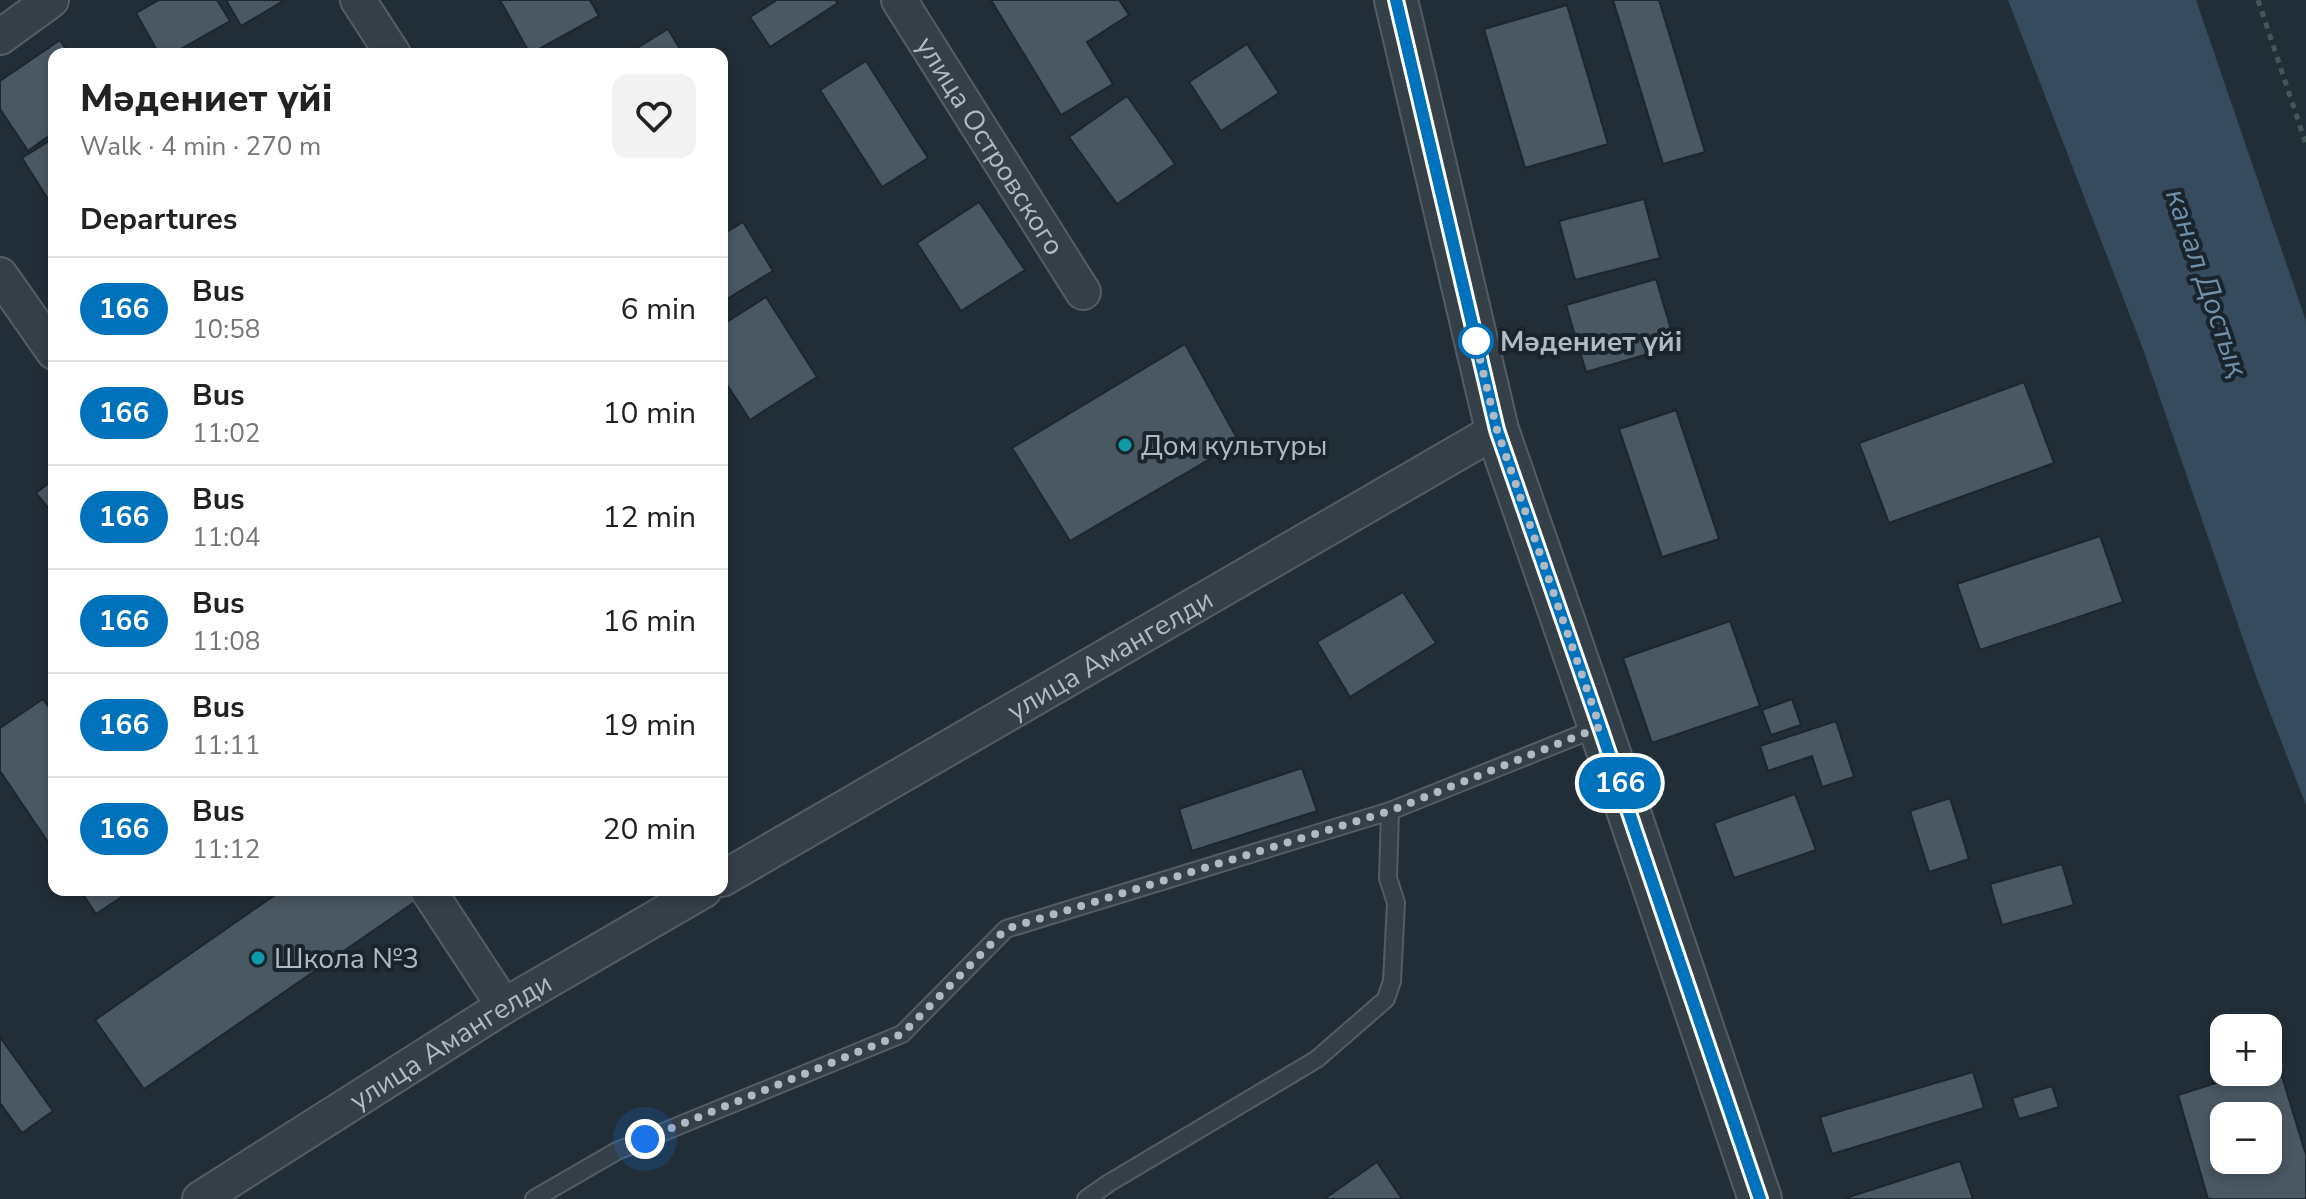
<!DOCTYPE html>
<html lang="en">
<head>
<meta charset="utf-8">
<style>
	body { margin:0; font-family:"Nunito Sans",sans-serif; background:#f2f2f2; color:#222; height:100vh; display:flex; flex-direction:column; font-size:30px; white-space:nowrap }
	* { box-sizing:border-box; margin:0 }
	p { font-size:26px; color:#767676 }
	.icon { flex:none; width:44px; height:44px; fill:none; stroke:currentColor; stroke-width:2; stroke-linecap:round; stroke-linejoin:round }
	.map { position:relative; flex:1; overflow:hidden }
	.panel { position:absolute; left:48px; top:48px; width:680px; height:848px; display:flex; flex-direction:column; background:#fff; border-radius:16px; box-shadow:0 4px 12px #0003 }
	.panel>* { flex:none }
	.badge { padding:0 16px; border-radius:26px; font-size:28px; line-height:52px }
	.tools { position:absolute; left:2210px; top:1014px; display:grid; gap:16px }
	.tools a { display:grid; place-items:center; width:72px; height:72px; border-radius:16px; background:#fff; box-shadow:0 4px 12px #0003; font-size:40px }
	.you { position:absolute; width:40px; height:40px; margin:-20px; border:6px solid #fff; border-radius:50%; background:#1a73e8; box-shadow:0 0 0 12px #1a73e833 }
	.map>.badge { position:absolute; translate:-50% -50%; box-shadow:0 0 0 4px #fff }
	h2 { padding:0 32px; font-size:30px; line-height:72px }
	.round { display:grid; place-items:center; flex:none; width:84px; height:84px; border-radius:16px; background:#f2f2f2 }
	.head { display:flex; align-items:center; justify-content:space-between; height:136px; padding:0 32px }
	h1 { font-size:38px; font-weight:800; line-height:60px }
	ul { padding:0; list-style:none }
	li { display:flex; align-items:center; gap:24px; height:104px; padding:0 32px; border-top:2px solid #e0e0e0 }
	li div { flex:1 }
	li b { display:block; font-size:30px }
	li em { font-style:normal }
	li .badge { min-width:88px; font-weight:700; text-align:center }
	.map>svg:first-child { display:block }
</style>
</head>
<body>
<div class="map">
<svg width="2306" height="1199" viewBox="0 0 2306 1199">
	<rect width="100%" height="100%" fill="#212e38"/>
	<polygon fill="#364c5e" points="2008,0 2196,0 2306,321 2306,805 2257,679 2143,349"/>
	<g fill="#4a5863" stroke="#1c262f" stroke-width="2" fill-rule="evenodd">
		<polygon points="159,0 217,0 230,21 172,54 159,54 136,13"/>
		<polygon points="226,0 285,0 241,26"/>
		<polygon points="500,0 590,0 599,16 530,54"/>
		<polygon points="777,0 835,0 838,3 770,47 750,17"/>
		<polygon points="991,0 1119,0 1129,15 1087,42 1113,84 1061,115"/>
		<polygon points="1613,0 1659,0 1705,152 1663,164"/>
		<polygon points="1567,5 1608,144 1525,168 1484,29"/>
		<polygon points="668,29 683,54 627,54"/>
		<polygon points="60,40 69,54 54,54 54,132 28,151 0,109 0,81"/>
		<polygon points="1247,44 1279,93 1221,131 1189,82"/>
		<polygon points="866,61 928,158 882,187 820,90"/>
		<polygon points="1127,96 1175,164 1117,204 1069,137"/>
		<polygon points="54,138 54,206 53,207 22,158"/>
		<polygon points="1644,199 1660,258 1575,280 1559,221"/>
		<polygon points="979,202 1025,270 961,311 917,243"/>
		<polygon points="743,222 773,271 722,302 722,235"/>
		<polygon points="1656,279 1676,346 1586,372 1566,305"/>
		<polygon points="766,297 817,377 750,420 722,377 722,325"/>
		<polygon points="1185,344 1239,442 1070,541 1012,448"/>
		<polygon points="2024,382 2054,463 1889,523 1859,443"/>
		<polygon points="1676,410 1719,539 1662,557 1619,429"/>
		<polygon points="54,479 54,515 36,493"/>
		<polygon points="2100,536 2123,602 1980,650 1957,584"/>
		<polygon points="1403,592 1436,643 1350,697 1317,642"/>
		<polygon points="1730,621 1760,706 1652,743 1623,658"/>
		<polygon points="43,699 54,714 54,851 0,771 0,728"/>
		<polygon points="1792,699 1801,725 1771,735 1762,710"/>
		<polygon points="1836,721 1854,777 1822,787 1812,756 1768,771 1760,746"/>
		<polygon points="1302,768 1317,811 1192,851 1179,809"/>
		<polygon points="1795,794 1816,850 1734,878 1714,823"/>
		<polygon points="1950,798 1969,859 1929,872 1910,811"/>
		<polygon points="2062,864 2074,905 2002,925 1990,884"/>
		<polygon points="80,890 132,890 96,914"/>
		<polygon points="282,890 417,890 422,897 144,1089 95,1020"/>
		<polygon points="0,1037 53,1111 22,1133 0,1103"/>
		<path d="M 2278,1063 L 2306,1155 L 2306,1199 L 2208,1199 L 2178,1095 L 2251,1072 L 2268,1072 L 2268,1066 ZM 2224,1116 L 2268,1116 L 2268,1160 L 2224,1160 Z"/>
		<polygon points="1973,1072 1984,1108 1832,1154 1820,1117"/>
		<polygon points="2052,1086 2059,1107 2019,1119 2012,1098"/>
		<polygon points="1960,1161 1973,1199 1843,1199"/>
		<polygon points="1377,1162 1402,1199 1324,1199"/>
	</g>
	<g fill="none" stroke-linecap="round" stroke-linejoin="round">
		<g stroke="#525d66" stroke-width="20">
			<g id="service">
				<polyline points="534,1199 617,1151 902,1034 1006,929 1390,811"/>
				<polyline points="1086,1199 1109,1183 1317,1059 1386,999 1392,981 1396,903 1388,878 1390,811 1599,727"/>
			</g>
		</g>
		<g stroke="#525d66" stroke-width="38">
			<g id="minor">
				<polyline points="358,0 393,54"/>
				<path id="s1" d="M 899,0 L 1083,292"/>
				<polyline points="0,37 51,0"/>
				<polyline points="0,275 54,352"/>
				<path id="s2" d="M 722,879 L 1497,430"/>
				<polyline points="428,890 504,1006"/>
				<path id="s3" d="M 200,1199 L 504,1006 L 704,890"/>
			</g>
		</g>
		<g stroke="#525d66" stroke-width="46">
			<polyline id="tertiary" points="1396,0 1497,430 1600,727 1760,1199"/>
		</g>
		<polyline stroke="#435757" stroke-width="5" stroke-dasharray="6 6" stroke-linecap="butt" points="2258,0 2306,144"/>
		<use href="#service" stroke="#353f48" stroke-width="16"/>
		<use href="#minor" stroke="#353f48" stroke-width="34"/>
		<use href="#tertiary" stroke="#353f48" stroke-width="42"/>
	</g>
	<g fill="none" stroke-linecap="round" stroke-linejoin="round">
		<g stroke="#fff" stroke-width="18">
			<polyline id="line" points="1396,0 1497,430 1600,727 1760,1199"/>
		</g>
		<use href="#line" stroke="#0072bc" stroke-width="12"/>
		<polyline stroke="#afbac4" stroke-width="8" stroke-dasharray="0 14.4" points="645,1139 902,1034 1006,929 1390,811 1600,727 1497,430 1475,338 1476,341"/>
	</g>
	<circle fill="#fff" stroke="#0072bc" stroke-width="4" cx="1476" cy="341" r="16"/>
	<g fill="#0f9aa8" stroke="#1a242d" stroke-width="3">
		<circle cx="1125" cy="445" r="8"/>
		<circle cx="258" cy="958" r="8"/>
	</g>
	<g text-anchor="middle" stroke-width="8" stroke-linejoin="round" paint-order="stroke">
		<g font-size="28" fill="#afbac4" stroke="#1a242d">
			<text dy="10" stroke="none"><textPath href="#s1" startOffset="172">улица Островского</textPath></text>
			<text dy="10" stroke="none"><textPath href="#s2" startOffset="448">улица Амангелди</textPath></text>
			<text dy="10" stroke="none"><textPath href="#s3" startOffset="296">улица Амангелди</textPath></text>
		</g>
		<g font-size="28" font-weight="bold" fill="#afbac4" stroke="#1a242d" text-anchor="start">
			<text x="1500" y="351">Мәдениет үйі</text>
		</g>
		<g font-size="28" fill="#afbac4" stroke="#1a242d" text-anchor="start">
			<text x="1141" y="455">Дом культуры</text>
			<text x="274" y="968">Школа №3</text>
		</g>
		<g font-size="30" font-style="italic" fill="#708fa8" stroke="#1a242d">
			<text transform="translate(2207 283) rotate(71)" y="10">канал Достық</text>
		</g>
	</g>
</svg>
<div class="tools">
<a>+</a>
<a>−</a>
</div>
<div class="you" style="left:645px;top:1139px"></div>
<b class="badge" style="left:1620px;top:783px;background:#0072bc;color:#fff">166</b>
<section class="panel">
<div class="head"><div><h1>Мәдениет үйі</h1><p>Walk · 4 min · 270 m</p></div><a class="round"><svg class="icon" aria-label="heart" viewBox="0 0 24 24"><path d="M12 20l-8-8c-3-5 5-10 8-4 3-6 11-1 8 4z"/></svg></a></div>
<h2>Departures</h2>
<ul>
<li><span class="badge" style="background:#0072bc;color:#fff">166</span><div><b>Bus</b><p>10:58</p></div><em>6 min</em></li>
<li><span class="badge" style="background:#0072bc;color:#fff">166</span><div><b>Bus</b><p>11:02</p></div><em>10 min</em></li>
<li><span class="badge" style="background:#0072bc;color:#fff">166</span><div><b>Bus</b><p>11:04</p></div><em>12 min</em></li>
<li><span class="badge" style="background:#0072bc;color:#fff">166</span><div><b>Bus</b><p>11:08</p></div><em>16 min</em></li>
<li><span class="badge" style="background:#0072bc;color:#fff">166</span><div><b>Bus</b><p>11:11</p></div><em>19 min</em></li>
<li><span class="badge" style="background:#0072bc;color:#fff">166</span><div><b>Bus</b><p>11:12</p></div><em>20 min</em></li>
</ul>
</section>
</div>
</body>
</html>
